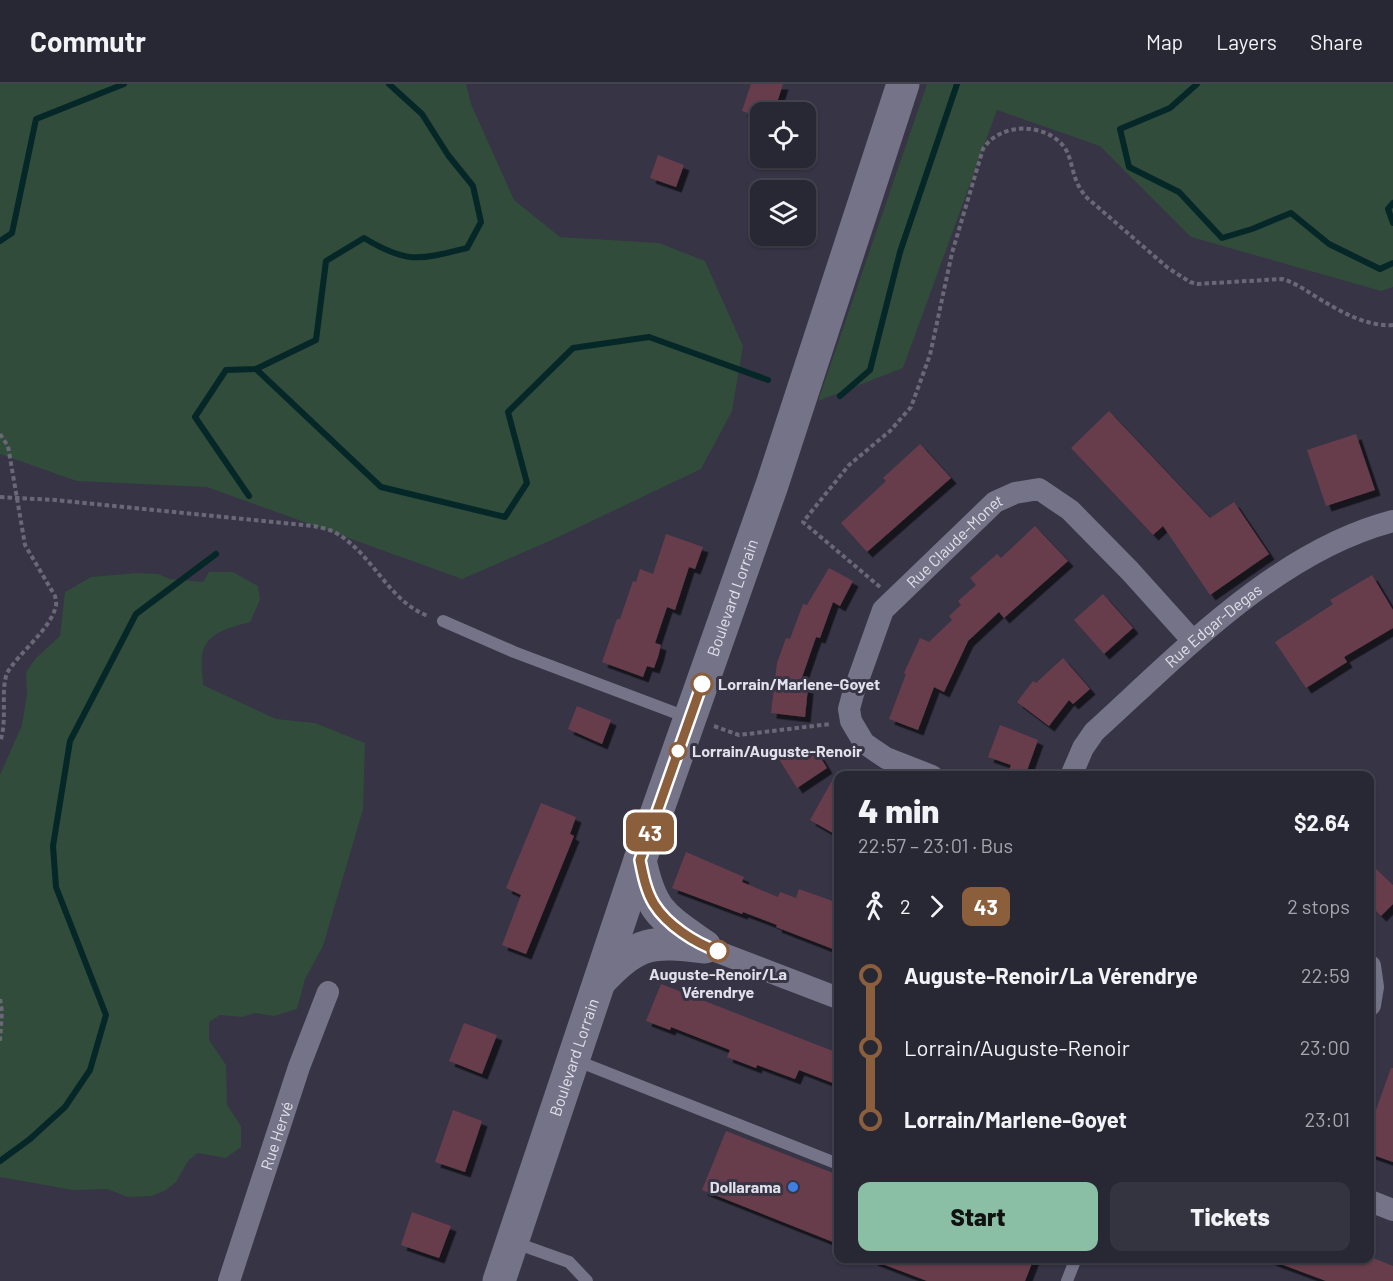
<!DOCTYPE html>
<html lang="en">
<head>
<meta charset="utf-8">
<style>
	body { margin:0; font-family:Barlow,sans-serif; background:#343340; color:#f1f3f6; height:100vh; display:flex; flex-direction:column; font-size:22px; white-space:nowrap }
	* { box-sizing:border-box; margin:0 }
	p { font-size:20px; color:#a5a5ac }
	.icon { flex:none; width:33px; height:33px; fill:none; stroke:currentColor; stroke-width:2; stroke-linecap:round; stroke-linejoin:round }
	.map { position:relative; flex:1; overflow:hidden }
	.sheet { position:absolute; left:834px; top:687px; width:540px; height:492px; display:flex; flex-direction:column; background:#282734; border-radius:12px; box-shadow:0 2px 4px #0004,0 0 0 2px #44444f }
	.sheet>* { flex:none }
	.badge { padding:0 12px; border-radius:9px; font-size:21px; line-height:39px }
	.buttons { position:absolute; left:750px; top:18px; display:grid; gap:12px }
	.buttons a { display:grid; place-items:center; width:66px; height:66px; border-radius:12px; background:#282734; box-shadow:0 2px 4px #0004,0 0 0 2px #44444f; font-size:30px }
	.map>.badge { position:absolute; translate:-50% -50%; box-shadow:0 0 0 3px #fff }
	.legs { display:flex; align-items:center; gap:9px; height:66px; padding:0 24px; font-size:20px }
	.legs p { margin-inline-start:auto }
	.summary { display:flex; align-items:center; justify-content:space-between; height:102px; padding:0 24px }
	h1 { font-size:33px; font-weight:800; line-height:45px }
	.action { display:flex; gap:12px; margin-top:auto; padding:12px 24px }
	.action a { flex:1; height:69px; border-radius:12px; background:#8abfa5; color:#111; font-size:24px; font-weight:800; line-height:69px; text-align:center }
	.action a+a { background:#343340; color:#f1f3f6 }
	ul { padding:0 24px; list-style:none }
	li { display:flex; align-items:center; gap:21px; height:72px; font-size:22px }
	li i { display:grid; place-items:center; width:9px; height:100%; margin:0 8px; background:currentColor }
	li i::after { content:''; width:15px; height:15px; margin:-8px; border:4px solid; border-radius:50%; background:#282734 }
	li p { margin-inline-start:auto }
	li:first-child i { background:linear-gradient(#0000 50%,currentColor 0) }
	li:last-child i { background:linear-gradient(currentColor 50%,#0000 0) }
	header { display:flex; align-items:center; gap:36px; box-sizing:border-box; height:84px; padding:0 30px; background:#282734; border-bottom:2px solid #44444f }
	header strong { font-size:28px }
	nav { display:flex; gap:33px; margin-inline-start:auto; font-size:21px }
	.map>svg:first-child { display:block }
</style>
</head>
<body>
<header>
<strong>Commutr</strong>
<nav><a>Map</a><a>Layers</a><a>Share</a></nav>
</header>
<div class="map">
<svg width="1393" height="1197" viewBox="0 0 1393 1197">
	<defs>
		<filter id="shadow"><feDropShadow dx="5.5" dy="5.5" stdDeviation="0" flood-color="#0009"/></filter>
	</defs>
	<rect width="100%" height="100%" fill="#363445"/>
	<g fill="#314c3a">
		<polygon points="0,0 466,0 471,20 514,116 560,153 659,159 705,177 743,262 732,327 701,385 554,455 462,495 207,403 77,397 0,370"/>
		<polygon points="927,0 1393,0 1393,203 1381,207 1191,153 1100,62 997,26 903,284 818,317"/>
		<path d="M 209,488 L 233,488 L 258,502 L 260,516 L 250,538 C 233,543 209,547 203,567 C 200,577 203,592 203,601 L 276,635 L 315,639 L 365,659 L 363,725 L 323,862 L 305,895 L 297,925 L 274,932 L 255,929 L 242,933 L 220,931 L 209,938 L 209,956 L 226,981 L 227,1021 L 241,1042 L 241,1063 L 226,1074 L 198,1069 L 188,1077 L 176,1098 L 166,1106 L 152,1112 L 128,1113 L 107,1105 L 73,1106 L 0,1093 L 0,691 L 22,641 L 27,610 L 26,588 L 36,574 L 60,552 L 65,508 L 91,493 L 137,489 L 158,490 L 170,495 L 203,498 Z"/>
	</g>
	<g fill="none" stroke-linecap="round" stroke-linejoin="round">
		<g stroke="#062728" stroke-width="6">
			<polyline points="1197,0 1170,24 1120,45 1129,83 1179,108 1222,154 1252,145 1291,129 1329,160 1380,185 1393,179"/>
			<polyline points="1393,119 1388,125 1393,139"/>
			<polyline points="0,157 12,149 36,35 124,0"/>
			<polyline points="256,285 381,403 505,433 527,399 508,328 573,264 649,253 768,296"/>
			<polyline points="840,312 870,286 900,168 957,0"/>
			<path d="M 249,412 L 195,333 L 226,286 L 256,285 L 316,256 L 326,177 L 364,154 C 407,180 419,176 467,164 L 481,138 L 473,102 L 448,71 L 422,30 L 389,0"/>
			<polyline points="0,1077 30,1055 65,1023 90,986 106,931 56,803 53,762 70,657 136,530 216,470"/>
		</g>
	</g>
	<g fill="#683d4c" filter="url(#shadow)">
		<polygon points="751,0 783,0 774,28 760,28 760,33 742,27"/>
		<polygon points="658,71 684,81 676,103 650,94"/>
		<polygon points="1109,327 1210,434 1234,418 1269,470 1210,511 1163,442 1153,451 1071,364"/>
		<polygon points="1356,350 1375,406 1326,422 1307,366"/>
		<polygon points="920,360 951,394 867,468 841,439 886,397 883,394"/>
		<polygon points="1035,442 1068,477 1004,534 999,528 968,557 944,608 934,603 918,646 889,635 906,590 904,589 920,554 929,558 952,536 949,532 961,521 958,517 976,501 970,494 997,470 1001,474"/>
		<polygon points="666,450 703,463 695,485 689,483 675,526 667,523 655,559 661,561 658,573 654,584 647,582 643,593 602,578 617,535 620,535 633,497 636,498 640,485 653,490"/>
		<polygon points="829,484 853,497 840,522 833,518 820,554 816,553 799,602 808,604 805,633 771,629 777,579 786,554 790,555 803,520 807,521"/>
		<polygon points="1372,491 1393,526 1393,544 1344,573 1347,578 1306,604 1275,558 1333,520 1330,516"/>
		<polygon points="1103,510 1133,544 1104,570 1074,536"/>
		<polygon points="1063,574 1090,605 1073,620 1069,616 1049,642 1017,618 1033,597 1036,599"/>
		<polygon points="577,622 611,636 602,660 568,645"/>
		<polygon points="1000,641 1038,656 1025,692 1009,686 1011,681 988,673"/>
		<polygon points="802,661 800,675 816,666 827,684 797,704 779,675"/>
		<polygon points="838,686 838,752 810,736"/>
		<polygon points="541,719 576,733 570,750 574,752 526,870 502,861 521,811 506,804"/>
		<polygon points="686,768 744,793 742,798 778,813 780,808 796,814 799,805 838,819 838,867 776,843 777,841 743,828 742,830 672,804"/>
		<polygon points="1370,779 1393,801 1393,820 1381,832 1370,821"/>
		<polygon points="661,900 838,969 838,1001 799,986 795,995 757,981 756,984 727,973 730,966 671,943 670,946 646,937"/>
		<polygon points="464,939 497,951 482,990 449,977"/>
		<polygon points="1391,984 1393,984 1393,1078 1370,1070 1370,1043"/>
		<polygon points="453,1026 482,1037 465,1088 435,1078"/>
		<polygon points="726,1047 838,1091 838,1160 702,1106"/>
		<polygon points="412,1128 451,1142 439,1174 401,1161"/>
		<polygon points="872,1174 1034,1174 1025,1197 927,1197 872,1176"/>
		<polygon points="1270,1174 1373,1174 1393,1182 1393,1197 1326,1197 1270,1176"/>
	</g>
	<g fill="none" stroke-linecap="round" stroke-linejoin="round">
		<g stroke="#6a6877" stroke-width="4" stroke-dasharray="4.5 3" stroke-linecap="butt">
			<path d="M 0,350 L 8,362 L 25,461 L 55,512 C 56,516 57,521 55,525 C 49,546 19,569 7,589 C 0,609 8,635 0,658"/>
			<path d="M 0,413 L 55,416 L 314,442 C 321,444 330,445 336,449 C 373,470 388,517 428,532"/>
			<path d="M 880,503 L 803,438 L 849,381 L 890,347 L 911,323 L 930,271 L 952,169 L 983,65 C 1000,38 1046,38 1065,64 C 1071,74 1072,86 1076,96 C 1078,102 1082,107 1085,112 L 1168,184 L 1190,198 L 1197,200 L 1282,195 C 1297,199 1309,209 1323,217 C 1343,229 1369,243 1393,241"/>
			<polyline points="714,642 739,651 830,640"/>
			<polyline points="0,915 2,927 0,957"/>
		</g>
		<g stroke="#757387" stroke-width="12">
			<polyline points="443,537 514,568 689,634"/>
			<polyline points="575,976 838,1080"/>
			<polyline points="513,1158 569,1178 587,1197"/>
			<polyline points="1067,1197 1076,1174"/>
		</g>
		<g stroke="#757387" stroke-width="22">
			<path id="s1" d="M 932,692 L 886,674 L 864,659 L 851,637 L 849,625 L 853,610 L 883,526 L 995,418 L 1015,409 L 1039,405 L 1070,426 L 1130,487 L 1193,557"/>
			<path id="s2" d="M 1071,692 L 1083,664 L 1094,648 C 1180,570 1277,467 1393,437"/>
			<polyline points="705,863 838,914"/>
			<polyline points="1370,882 1373,903 1370,921"/>
			<polyline points="1370,1117 1393,1126"/>
			<path id="s3" d="M 229,1197 L 299,983 L 328,908"/>
		</g>
		<g stroke="#757387" stroke-width="33">
			<path d="M 640,776 C 651,828 662,832 704,862"/>
			<path d="M 600,897 C 639,856 652,857 705,863"/>
			<path id="s4" d="M 499,1197 L 640,776 L 772,401 L 903,0"/>
		</g>
	</g>
	<g fill="none" stroke-linecap="round" stroke-linejoin="round">
		<g stroke="#fff" stroke-width="14">
			<path id="line-1" d="M 702,600 L 640,776 C 643,791 646,807 654,820 C 667,841 695,859 718,867"/>
		</g>
		<use href="#line-1" stroke="#8b5e3c" stroke-width="9"/>
	</g>
	<g fill="#fff" stroke="#8b5e3c" stroke-width="3">
		<circle cx="702" cy="600" r="10"/>
		<circle cx="678" cy="667" r="8"/>
		<circle cx="718" cy="867" r="10"/>
	</g>
	<circle fill="#3f7fe0" stroke="#363445" stroke-width="2" cx="793" cy="1103" r="6"/>
	<g text-anchor="middle" stroke-width="6" stroke-linejoin="round" paint-order="stroke">
		<g font-size="16" fill="#e1e0eb" stroke="#363445">
			<text dy="6" stroke="none"><textPath href="#s1" startOffset="318">Rue Claude-Monet</textPath></text>
			<text dy="6" stroke="none"><textPath href="#s4" startOffset="722">Boulevard Lorrain</textPath></text>
			<text dy="6" stroke="none"><textPath href="#s2" startOffset="210">Rue Edgar-Degas</textPath></text>
			<text dy="6" stroke="none"><textPath href="#s4" startOffset="236">Boulevard Lorrain</textPath></text>
			<text dy="6" stroke="none"><textPath href="#s3" startOffset="153">Rue Hervé</textPath></text>
		</g>
		<g font-size="16" font-weight="bold" fill="#e1e0eb" stroke="#363445" text-anchor="start">
			<text x="718" y="606">Lorrain/Marlene-Goyet</text>
			<text x="692" y="673">Lorrain/Auguste-Renoir</text>
			<text x="718" y="896" text-anchor="middle">Auguste-Renoir/La<tspan x="718" dy="18">Vérendrye</tspan></text>
		</g>
		<g font-size="16" font-weight="bold" fill="#e1e0eb" stroke="#363445" text-anchor="end">
			<text x="781" y="1109">Dollarama</text>
		</g>
	</g>
</svg>
<div class="buttons">
<a><svg class="icon" aria-label="locate" viewBox="0 0 24 24"><circle cx="12" cy="12" r="6"/><path d="M12 2v4M12 18v4M2 12h4M18 12h4"/></svg></a>
<a><svg class="icon" aria-label="layers" viewBox="0 0 24 24"><path d="M12 4l9 5-9 5-9-5zM3 14l9 5 9-5"/></svg></a>
</div>
<b class="badge" style="left:650px;top:748px;background:#8b5e3c;color:#fff">43</b>
<section class="sheet">
<div class="summary"><div><h1>4 min</h1><p>22:57 – 23:01 · Bus</p></div><b>$2.64</b></div>
<div class="legs"><svg class="icon" aria-label="walk" viewBox="0 0 24 24"><circle cx="13" cy="4" r="2"/><path d="M13 8l-2 6 4 7M11 14l-3 7M7 12l3-4h3l4 4"/></svg>2<svg class="icon" aria-label="forward" viewBox="0 0 24 24"><path d="M9 5l7 7-7 7"/></svg><b class="badge" style="background:#8b5e3c;color:#fff">43</b><p>2 stops</p></div>
<ul>
<li><i style="color:#8b5e3c"></i><b>Auguste-Renoir/La Vérendrye</b><p>22:59</p></li>
<li><i style="color:#8b5e3c"></i><span>Lorrain/Auguste-Renoir</span><p>23:00</p></li>
<li><i style="color:#8b5e3c"></i><b>Lorrain/Marlene-Goyet</b><p>23:01</p></li>
</ul>
<div class="action"><a>Start</a><a>Tickets</a></div>
</section>
</div>
</body>
</html>
